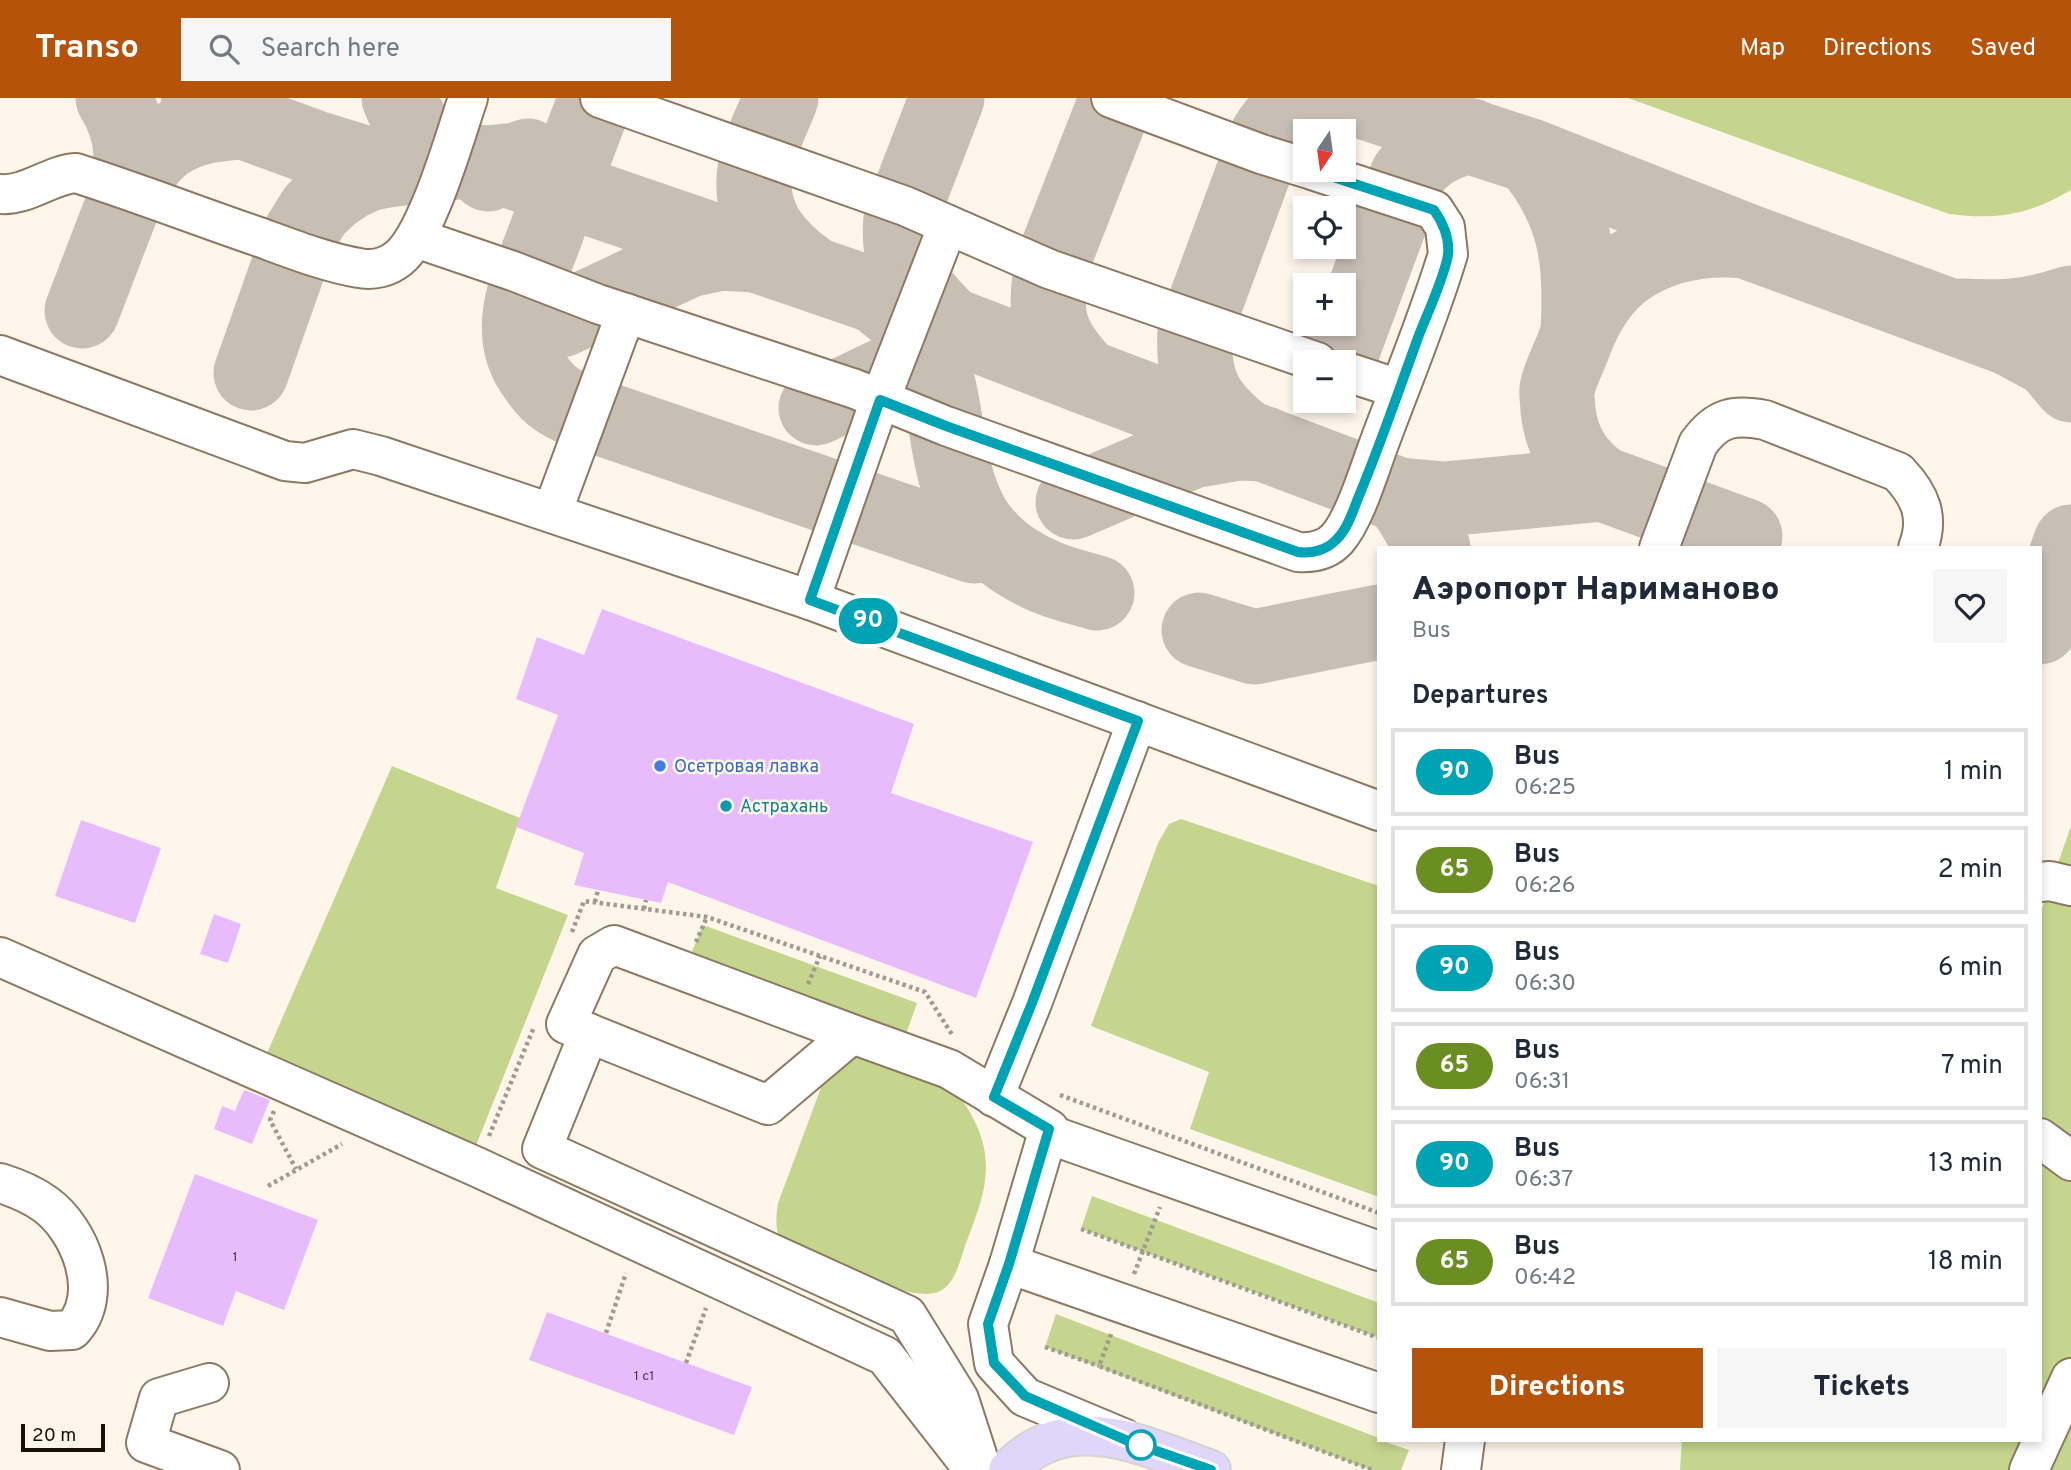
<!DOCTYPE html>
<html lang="en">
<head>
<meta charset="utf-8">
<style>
	body { margin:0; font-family:Overpass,sans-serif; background:#f6f6f7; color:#1f2937; height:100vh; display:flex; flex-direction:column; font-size:26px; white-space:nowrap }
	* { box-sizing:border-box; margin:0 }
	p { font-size:23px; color:#747a83 }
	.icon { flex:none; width:38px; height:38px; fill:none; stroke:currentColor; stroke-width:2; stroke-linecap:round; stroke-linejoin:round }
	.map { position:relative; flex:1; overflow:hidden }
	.details { position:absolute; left:1377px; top:448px; width:665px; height:896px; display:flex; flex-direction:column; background:#fff; border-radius:0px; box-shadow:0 4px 10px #0003 }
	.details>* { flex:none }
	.badge { padding:0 14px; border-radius:23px; font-size:24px; line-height:46px }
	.needle { width:46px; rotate:193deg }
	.controls { position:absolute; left:1293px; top:21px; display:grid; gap:14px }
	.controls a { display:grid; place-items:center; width:63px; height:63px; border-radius:0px; background:#fff; box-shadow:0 4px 10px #0003; font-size:35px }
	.scale { position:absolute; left:21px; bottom:18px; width:84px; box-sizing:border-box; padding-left:7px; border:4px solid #191108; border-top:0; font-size:19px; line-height:24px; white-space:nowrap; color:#191108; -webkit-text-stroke:5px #fff6eb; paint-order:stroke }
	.map>.badge { position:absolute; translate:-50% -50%; box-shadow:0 0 0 4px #fff }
	h2 { padding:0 35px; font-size:26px; line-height:63px }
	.round { display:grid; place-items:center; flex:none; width:74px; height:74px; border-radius:0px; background:#f6f6f7 }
	.head { display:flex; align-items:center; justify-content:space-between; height:119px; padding:0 35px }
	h1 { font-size:33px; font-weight:800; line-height:52px }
	.primary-button { display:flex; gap:14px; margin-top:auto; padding:14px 35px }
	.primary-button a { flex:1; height:80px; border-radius:0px; background:#b45309; color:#fff; font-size:28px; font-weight:800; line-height:80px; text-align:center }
	.primary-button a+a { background:#f6f6f7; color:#1f2937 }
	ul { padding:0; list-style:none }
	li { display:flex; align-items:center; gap:21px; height:88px; margin:0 14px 10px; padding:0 21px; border:4px solid #e0e1e3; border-radius:0px }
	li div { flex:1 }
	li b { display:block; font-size:26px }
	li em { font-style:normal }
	li .badge { min-width:77px; font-weight:700; text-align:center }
	header { display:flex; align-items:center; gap:42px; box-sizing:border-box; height:98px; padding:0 35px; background:#b45309; color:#fff }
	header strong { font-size:33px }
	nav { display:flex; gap:38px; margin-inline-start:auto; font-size:24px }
	.search { width:490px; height:63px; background:#f6f6f7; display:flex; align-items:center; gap:18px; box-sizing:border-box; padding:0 24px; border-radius:0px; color:#747a83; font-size:26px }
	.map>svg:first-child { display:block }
</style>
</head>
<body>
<header>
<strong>Transo</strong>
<div class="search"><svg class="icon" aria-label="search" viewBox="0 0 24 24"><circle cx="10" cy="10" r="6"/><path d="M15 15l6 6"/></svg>Search here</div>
<nav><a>Map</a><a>Directions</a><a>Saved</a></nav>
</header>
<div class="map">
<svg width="2071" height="1372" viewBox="0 0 2071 1372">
	<rect width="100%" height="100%" fill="#fff6eb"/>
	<g fill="#c5d58d">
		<path d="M 1628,0 L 2071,0 L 2071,92 C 2028,117 1998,122 1949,116 Z"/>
		<polygon points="392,668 520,720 496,790 568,817 475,1050 264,962"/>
		<polygon points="1181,721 1379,788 1379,1099 1190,1031 1209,974 1091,928 1158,745 1169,726"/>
		<polygon points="2071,728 2071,1372 1680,1372 1682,1342 2040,1342 2041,813"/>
		<polygon points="703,827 917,905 905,939 689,861"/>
		<path d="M 854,957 L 947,989 C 960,997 966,1007 973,1020 C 998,1068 982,1102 965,1148 C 960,1163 955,1186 940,1193 C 933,1197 921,1196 914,1195 C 878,1188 842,1171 808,1157 C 801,1154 790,1151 784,1146 C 774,1135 776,1119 778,1105 L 828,971 Z"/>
		<polygon points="1092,1098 1379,1205 1379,1240 1081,1131"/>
		<polygon points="1056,1216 1379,1340 1379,1342 1409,1352 1401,1372 1371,1372 1045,1249"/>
	</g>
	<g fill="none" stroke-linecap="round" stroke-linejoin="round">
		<g stroke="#c7beb4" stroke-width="75">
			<path d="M 113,0 C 136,38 133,64 124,105"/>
			<path d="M 399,0 C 407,21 422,46 443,55 C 458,62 477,63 488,76"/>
			<path d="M 596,0 C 579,45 562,90 546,135 C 530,179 504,228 531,272 C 538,283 545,293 555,300 C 570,311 588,316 604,321 L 974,448 L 989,441"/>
			<path d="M 781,0 C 773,21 758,49 755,71 C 748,118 775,149 810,174"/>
			<path d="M 947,0 L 901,119 C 896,171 914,191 949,226"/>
			<polyline points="1353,0 1530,58 1746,143 2009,240 2050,262 2071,287"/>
			<polyline points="198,7 318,51 387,72"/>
			<path d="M 1530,58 C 1577,114 1582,164 1578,235"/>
			<polyline points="488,65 876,198 1086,279 1399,397 1410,411 1433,450"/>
			<path d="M 876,198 C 890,210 909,222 918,238 C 936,267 941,296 946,329 C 957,402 973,448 1046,479 C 1062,486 1080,490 1097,495"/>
			<path d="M 82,213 C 93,185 104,156 115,127 C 142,56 164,27 244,24"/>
			<path d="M 1961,218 C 2006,220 2028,219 2071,205"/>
			<polyline points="561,222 688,162 721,155 756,157"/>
			<path d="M 1338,264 L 1407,78 C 1423,55 1443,44 1471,38"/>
			<polyline points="251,275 300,136 315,112 332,96 348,85 367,76 387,72 467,63 488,65 516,62 528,58"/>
			<path d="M 1086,279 C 1048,239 1043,218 1052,166 L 1117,0"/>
			<polyline points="816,310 923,259"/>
			<path d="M 1244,338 C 1205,307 1192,284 1195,233 L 1267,38 C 1279,18 1293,8 1314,0"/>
			<polyline points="1399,397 1445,401 1603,386"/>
			<polyline points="1073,404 1192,353 1238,345 1265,346"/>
			<path d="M 1745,438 L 1603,386 C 1577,369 1561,343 1558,312 C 1558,305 1556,297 1557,291 C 1560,276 1569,260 1574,246 C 1585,216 1601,188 1629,169 C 1664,146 1704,139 1746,143"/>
			<polyline points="2040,529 2071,444"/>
			<polyline points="1199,532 1254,549 1379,524"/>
		</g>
	</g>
	<g fill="#e8bbfd">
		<polygon points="602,511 914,626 891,695 1033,744 976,900 668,784 661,805 574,787 584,755 516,729 558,617 516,601 537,539 584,557"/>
		<polygon points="81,722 161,750 135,825 55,798"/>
		<polygon points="214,816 241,826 228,865 200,856"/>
		<polygon points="244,992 270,1002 252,1046 214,1031 222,1008 235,1013"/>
		<polygon points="195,1076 318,1122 284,1212 236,1193 223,1228 148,1200"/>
		<polygon points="547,1214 752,1289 734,1337 529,1262"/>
	</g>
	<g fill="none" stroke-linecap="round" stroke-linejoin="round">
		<g stroke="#8e7960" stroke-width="42">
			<g id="minor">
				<polyline points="600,0 905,108 1049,171 1317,264"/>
				<polyline points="1111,0 1261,56 1306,70"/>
				<path d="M 0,96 C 28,98 49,77 76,75 C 139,95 200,119 262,140 C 292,151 328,165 359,170 C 373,173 388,169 399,160 C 428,136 455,38 468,0"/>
				<path d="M 416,140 L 513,173 L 598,206 L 855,291 L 946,328 L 1298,454 C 1312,455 1327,452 1337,441 C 1355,421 1370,369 1380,343 C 1403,281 1429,219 1448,156 L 1445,129 L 1434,112 L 1312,72"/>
				<polyline points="0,257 285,363 305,365 353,351 381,358 810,502 1379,713"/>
				<polyline points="1344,273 1399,291"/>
				<polyline points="552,415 626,215"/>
				<path d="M 1659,450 L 1698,346 C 1717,319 1734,316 1765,322 L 1898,374 C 1920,397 1930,419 1918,450"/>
				<polyline points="810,502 880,302 948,127"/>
				<polyline points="2040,784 2050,783 2071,788"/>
				<polyline points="0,859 477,1069 885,1258 974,1372"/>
				<polyline points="589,935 542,1051 907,1217 959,1301 979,1363"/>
				<polyline points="852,936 614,847 597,857 566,926 768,1007 852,936 949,971 1049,1031 1009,1166 988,1226 994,1265 1025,1299 1123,1340"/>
				<polyline points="994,999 1032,905 1137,623"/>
				<polyline points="1048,1036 1379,1153"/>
				<polyline points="2040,1040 2071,1063"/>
				<path d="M 0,1085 C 16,1090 31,1096 45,1106 C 80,1131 106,1196 72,1232 L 50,1233 L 0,1219"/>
				<polyline points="1009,1166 1379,1295"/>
				<polyline points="209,1285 159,1300 146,1345 220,1372"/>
				<polyline points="1461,1372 1465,1342"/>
				<polyline points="2029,1372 2071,1280"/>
			</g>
		</g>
		<g stroke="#d6d4d3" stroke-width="42">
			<path id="major" d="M 1008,1372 C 1069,1309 1141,1347 1211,1372"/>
		</g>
		<g stroke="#a2998f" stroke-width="4.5" stroke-dasharray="3.5 3.5" stroke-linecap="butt">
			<polyline points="595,804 598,792"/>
			<polyline points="644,811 646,802"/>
			<polyline points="572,834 584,803 707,819 925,894 953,938"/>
			<polyline points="696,844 707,819"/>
			<polyline points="808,886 820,858"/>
			<polyline points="1060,997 1379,1115"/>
			<polyline points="274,1013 270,1022 296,1071"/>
			<polyline points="489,1038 534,929"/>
			<polyline points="268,1088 342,1046"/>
			<polyline points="1081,1131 1379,1240"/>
			<polyline points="1134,1176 1160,1109"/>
			<polyline points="606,1235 626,1175"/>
			<polyline points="1111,1236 1099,1268 1372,1372"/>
			<polyline points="1045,1249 1099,1268"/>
			<polyline points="686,1265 706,1210"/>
		</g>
		<use href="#minor" stroke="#fff" stroke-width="38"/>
		<use href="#major" stroke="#dfd6fa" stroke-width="38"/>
	</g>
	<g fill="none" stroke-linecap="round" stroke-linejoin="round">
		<g stroke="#fff" stroke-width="16">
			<path id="line" d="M 1211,1372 L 1128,1343 L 1025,1298 L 994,1265 L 988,1226 L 1009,1166 L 1049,1031 L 994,999 L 1032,905 L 1138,623 L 810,502 L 880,302 L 946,328 L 1298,454 C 1312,456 1327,452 1337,441 C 1349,429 1354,409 1361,393 C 1382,342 1400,289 1419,237 C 1428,214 1444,180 1448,157 C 1450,140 1443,125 1434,112 L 1312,72"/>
		</g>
		<use href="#line" stroke="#00a3b4" stroke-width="10"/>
	</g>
	<circle fill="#3f7fe0" stroke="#fff6eb" stroke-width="2.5" cx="660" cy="668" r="7"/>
	<circle fill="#0f9aa8" stroke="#fff6eb" stroke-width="2.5" cx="726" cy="708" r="7"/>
	<circle fill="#fff" stroke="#00a3b4" stroke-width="3.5" cx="1141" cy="1347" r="14"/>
	<g text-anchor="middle" stroke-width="5" stroke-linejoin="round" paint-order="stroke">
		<g font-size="14" fill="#4d3c45">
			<text x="235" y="1163">1</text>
			<text x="644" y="1282">1 с1</text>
		</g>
		<g font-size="18" fill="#366cbe" stroke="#fff6eb" text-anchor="start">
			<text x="674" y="674">Осетровая лавка</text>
		</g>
		<g font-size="18" fill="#0d838f" stroke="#fff6eb" text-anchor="start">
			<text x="740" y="714">Астрахань</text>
		</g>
	</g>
</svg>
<div class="controls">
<a><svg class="needle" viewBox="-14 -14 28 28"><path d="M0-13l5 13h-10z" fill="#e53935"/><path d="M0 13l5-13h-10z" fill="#747a83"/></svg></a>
<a><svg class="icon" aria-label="locate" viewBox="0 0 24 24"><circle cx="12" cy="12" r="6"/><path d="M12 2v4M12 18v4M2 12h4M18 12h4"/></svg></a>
<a>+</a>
<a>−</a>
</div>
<div class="scale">20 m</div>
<b class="badge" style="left:868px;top:523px;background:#00a3b4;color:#fff">90</b>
<section class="details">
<div class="head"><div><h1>Аэропорт Нариманово</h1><p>Bus</p></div><a class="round"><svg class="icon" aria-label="heart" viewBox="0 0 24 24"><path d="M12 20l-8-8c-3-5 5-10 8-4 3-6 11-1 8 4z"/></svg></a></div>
<h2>Departures</h2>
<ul>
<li><span class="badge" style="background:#00a3b4;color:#fff">90</span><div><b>Bus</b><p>06:25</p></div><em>1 min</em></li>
<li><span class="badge" style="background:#6b8e23;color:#fff">65</span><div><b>Bus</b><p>06:26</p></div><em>2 min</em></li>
<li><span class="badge" style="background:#00a3b4;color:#fff">90</span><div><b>Bus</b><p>06:30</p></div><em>6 min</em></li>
<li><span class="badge" style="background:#6b8e23;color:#fff">65</span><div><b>Bus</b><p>06:31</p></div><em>7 min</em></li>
<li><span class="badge" style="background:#00a3b4;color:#fff">90</span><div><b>Bus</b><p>06:37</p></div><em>13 min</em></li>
<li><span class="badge" style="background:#6b8e23;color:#fff">65</span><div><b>Bus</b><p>06:42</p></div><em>18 min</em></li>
</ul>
<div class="primary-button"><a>Directions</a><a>Tickets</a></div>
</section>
</div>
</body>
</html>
